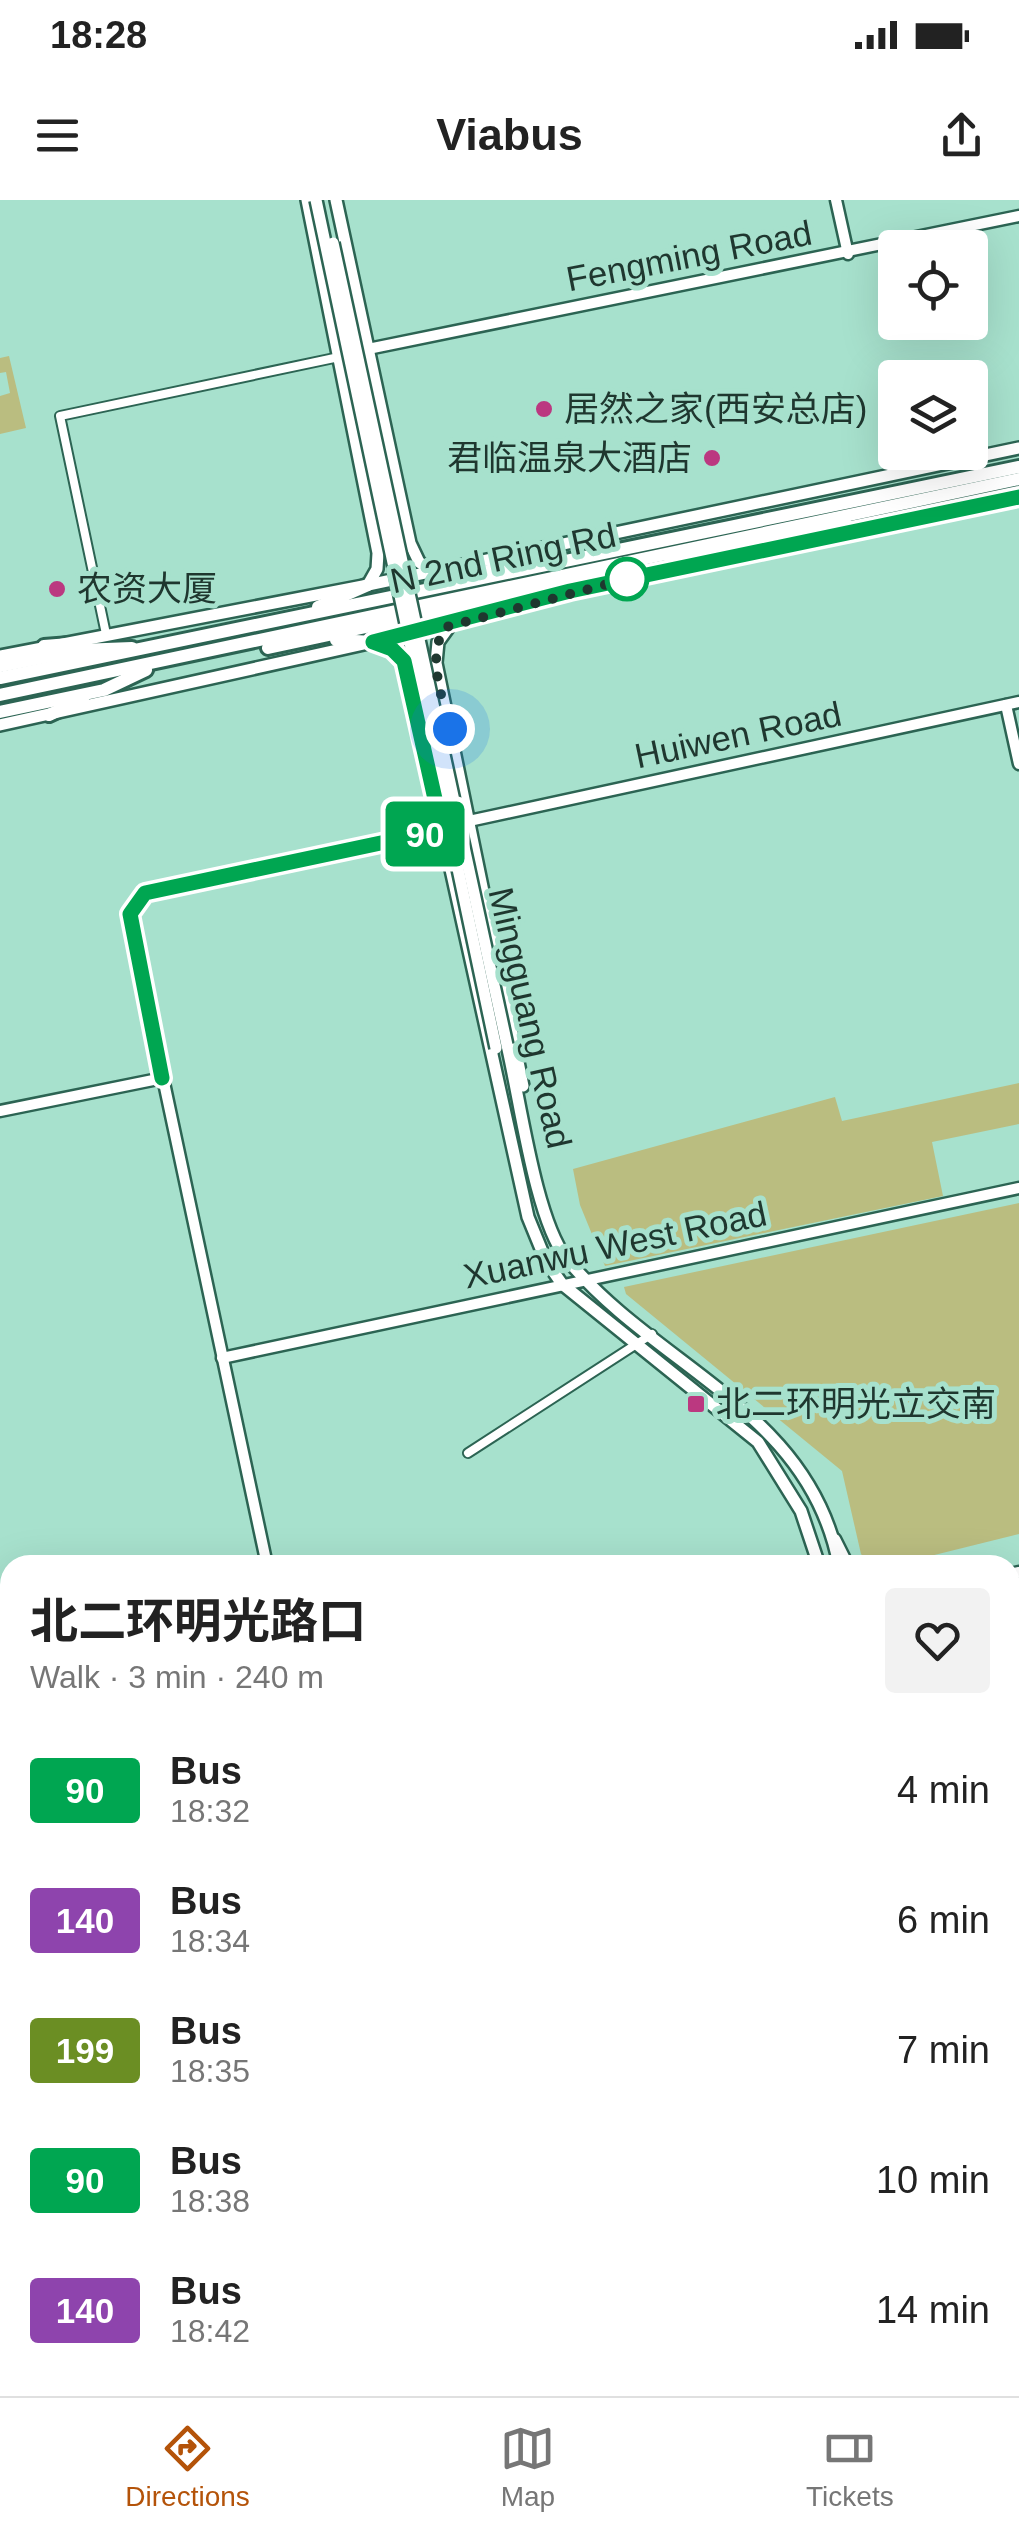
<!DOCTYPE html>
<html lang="en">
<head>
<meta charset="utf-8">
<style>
	body { margin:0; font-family:Arial,"Noto Sans SC",sans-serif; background:#f2f2f2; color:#222; height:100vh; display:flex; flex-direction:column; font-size:38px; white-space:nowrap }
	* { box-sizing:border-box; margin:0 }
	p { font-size:32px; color:#767676 }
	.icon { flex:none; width:55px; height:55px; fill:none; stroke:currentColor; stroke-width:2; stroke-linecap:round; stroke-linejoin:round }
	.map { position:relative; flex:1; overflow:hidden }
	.panel { position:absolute; left:0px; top:1355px; width:1020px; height:842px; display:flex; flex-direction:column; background:#fff; border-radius:30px 30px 0 0; box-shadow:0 10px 40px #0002 }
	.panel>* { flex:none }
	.badge { padding:0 20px; border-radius:8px; font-size:35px; line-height:65px }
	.tools { position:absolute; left:878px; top:30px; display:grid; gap:20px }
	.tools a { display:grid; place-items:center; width:110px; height:110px; border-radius:10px; background:#fff; box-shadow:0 10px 40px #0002; font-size:50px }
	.you { position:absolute; width:50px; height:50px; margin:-25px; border:8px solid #fff; border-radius:50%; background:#1a73e8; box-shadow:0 0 0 15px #1a73e833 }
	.map>.badge { position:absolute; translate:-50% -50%; box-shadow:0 0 0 5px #fff }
	.round { display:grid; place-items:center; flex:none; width:105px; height:105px; border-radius:10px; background:#f2f2f2 }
	.head { display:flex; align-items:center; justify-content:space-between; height:170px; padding:0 30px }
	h1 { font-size:48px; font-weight:700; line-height:75px }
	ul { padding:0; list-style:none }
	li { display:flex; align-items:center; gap:30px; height:130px; padding:0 30px }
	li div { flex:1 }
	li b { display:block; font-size:38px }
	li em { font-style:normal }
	li .badge { min-width:110px; font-weight:700; text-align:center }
	.status { display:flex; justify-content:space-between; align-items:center; height:70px; padding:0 50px; background:#fff; direction:ltr }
	.status svg { height:28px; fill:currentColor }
	header { display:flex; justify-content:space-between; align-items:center; height:130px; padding:0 30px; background:#fff; font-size:45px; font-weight:700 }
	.tab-bar { display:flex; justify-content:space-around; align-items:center; height:140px; border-top:2px solid #e0e0e0; background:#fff; font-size:28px; color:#767676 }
	.tab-bar a { display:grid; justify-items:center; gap:5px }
	.tab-bar .on { color:#b45309 }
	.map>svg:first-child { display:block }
</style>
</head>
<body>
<div class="status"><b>18:28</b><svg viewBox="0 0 49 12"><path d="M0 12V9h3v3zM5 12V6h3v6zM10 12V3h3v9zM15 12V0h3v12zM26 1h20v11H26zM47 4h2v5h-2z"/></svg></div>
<header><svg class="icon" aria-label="menu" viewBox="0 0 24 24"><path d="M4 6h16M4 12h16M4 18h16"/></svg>Viabus<svg class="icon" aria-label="share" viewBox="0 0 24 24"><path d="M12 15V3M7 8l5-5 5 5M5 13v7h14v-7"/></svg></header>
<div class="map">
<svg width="1019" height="2196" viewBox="0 0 1019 2196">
	<rect width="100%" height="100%" fill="#a7e1cd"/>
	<g fill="#babd80">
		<polygon points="9,156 26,228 0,234 0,196 10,193 6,172 0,173 0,158"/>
		<polygon points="1019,883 1019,924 932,942 943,996 605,1066 580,1005 573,969 835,897 842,921"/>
		<polygon points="1019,1003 1019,1334 894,1365 870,1365 861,1354 842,1271 626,1094 624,1087"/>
	</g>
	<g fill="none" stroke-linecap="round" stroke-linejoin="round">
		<g stroke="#2c6453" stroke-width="12">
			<g id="minor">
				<polyline points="106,434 60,216 339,157"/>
				<polyline points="468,1253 652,1134"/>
				<polyline points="533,2196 573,2189 575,2196"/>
			</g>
		</g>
		<g stroke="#2c6453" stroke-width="15">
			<g id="tertiary">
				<polyline points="836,0 848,54"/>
				<polyline points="368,149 1019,16"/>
				<polyline points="1006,505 1019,564"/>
				<polyline points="469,621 1019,502"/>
				<polyline points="163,878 130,714 145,693 442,630"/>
				<polyline points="0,911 163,878 267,1365"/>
				<polyline points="222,1158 1019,988"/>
				<polyline points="835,1339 848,1365"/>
				<polyline points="1010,1374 1019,1372"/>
				<polyline points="1010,1387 1019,1385"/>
				<polyline points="0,1594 10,1592"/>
				<polyline points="0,1605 10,1603"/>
				<polyline points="1010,1735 1019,1733"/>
				<polyline points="0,1953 10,1951"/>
			</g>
		</g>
		<g stroke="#2c6453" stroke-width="16">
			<g id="secondary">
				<polyline points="307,0 378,353 377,369 368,385"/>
				<polyline points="336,0 410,343 419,362 433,372"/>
				<polyline points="451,424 438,442 436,463 523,886"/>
				<polyline points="373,442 400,456 407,471 528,1017 546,1061 562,1084 758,1242 801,1311 819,1365"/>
				<polyline points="0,456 368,385 1019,248"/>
				<polyline points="0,525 373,442 570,391 1019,297"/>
				<path d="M 507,845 C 520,899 535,1018 566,1058 C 656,1168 810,1210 839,1365"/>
				<polyline points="1010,2010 1019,2008"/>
				<polyline points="1010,2031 1019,2029"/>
				<polyline points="1010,2152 1019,2192"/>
				<polyline points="997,2188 999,2196"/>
				<polyline points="327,2196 357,2188"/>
				<polyline points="396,2196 426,2188"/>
			</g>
		</g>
		<g stroke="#2c6453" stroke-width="18">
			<g id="trunk">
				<polyline points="671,362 847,325"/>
				<polyline points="433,372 459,373"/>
				<polyline points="454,378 547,359"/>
				<polyline points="318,407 368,385"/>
				<polyline points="453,422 482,407"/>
				<polyline points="336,440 373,442"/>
				<polyline points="44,446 70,444"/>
				<polyline points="268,448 637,369"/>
				<polyline points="0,466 80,450 132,448"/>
				<polyline points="0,478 1019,267"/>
				<polyline points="0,495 1019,279"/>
				<polyline points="0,512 104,490 146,470"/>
				<polyline points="49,515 83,499"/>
			</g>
		</g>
		<use href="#minor" stroke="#fff" stroke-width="8"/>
		<use href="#tertiary" stroke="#fff" stroke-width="10"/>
		<use href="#secondary" stroke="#fff" stroke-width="11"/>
		<use href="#trunk" stroke="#fff" stroke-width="12"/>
		<g stroke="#2c6453" stroke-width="16" stroke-linecap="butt">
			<g id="secondary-bridge">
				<polyline points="316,0 496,848"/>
				<polyline points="333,43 507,845"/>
			</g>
		</g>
		<use href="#secondary-bridge" stroke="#fff" stroke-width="11"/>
	</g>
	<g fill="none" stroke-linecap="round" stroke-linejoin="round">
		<g stroke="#fff" stroke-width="22">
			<polyline id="line" points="162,878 130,714 145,693 442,630 404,461 392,449 373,442 570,391 1019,297"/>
		</g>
		<use href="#line" stroke="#00a651" stroke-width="15"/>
		<path stroke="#1f372f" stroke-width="10" stroke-dasharray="0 18" d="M 450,529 C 443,498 425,455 446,427 L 627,379"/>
	</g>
	<g fill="#bb3880" stroke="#a7e1cd" stroke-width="4">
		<circle cx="544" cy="209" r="10"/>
		<circle cx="712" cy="258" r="10"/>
		<circle cx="57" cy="389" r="10"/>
		<rect x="686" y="1194" width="20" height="20" rx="5"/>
	</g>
	<circle fill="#fff" stroke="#00a651" stroke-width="5" cx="627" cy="379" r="20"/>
	<g text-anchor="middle" stroke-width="10" stroke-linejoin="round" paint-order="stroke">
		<g font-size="35" fill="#1f372f" stroke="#a7e1cd">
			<text transform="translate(689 56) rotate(-11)" y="12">Fengming Road</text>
			<text transform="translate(503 358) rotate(-12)" y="12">N 2nd Ring Rd</text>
			<text transform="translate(738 535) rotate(-12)" y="12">Huiwen Road</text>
			<text transform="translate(530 818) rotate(77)" y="12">Mingguang Road</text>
			<text transform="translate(615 1045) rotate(-12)" y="12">Xuanwu West Road</text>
		</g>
		<g font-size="35" fill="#1f372f" stroke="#a7e1cd" text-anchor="start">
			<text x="564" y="221">居然之家(西安总店)</text>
			<text x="692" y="270" text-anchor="end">君临温泉大酒店</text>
			<text x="77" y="401">农资大厦</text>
			<text x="716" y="1216">北二环明光立交南</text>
		</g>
	</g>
</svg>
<div class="tools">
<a><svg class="icon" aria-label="locate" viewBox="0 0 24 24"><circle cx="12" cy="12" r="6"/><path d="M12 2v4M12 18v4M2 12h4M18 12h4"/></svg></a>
<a><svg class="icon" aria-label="layers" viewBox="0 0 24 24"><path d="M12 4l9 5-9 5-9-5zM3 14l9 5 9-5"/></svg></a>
</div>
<div class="you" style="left:450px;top:529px"></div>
<b class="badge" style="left:425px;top:634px;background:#00a651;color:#fff">90</b>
<section class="panel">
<div class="head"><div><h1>北二环明光路口</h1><p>Walk · 3 min · 240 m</p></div><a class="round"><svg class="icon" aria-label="heart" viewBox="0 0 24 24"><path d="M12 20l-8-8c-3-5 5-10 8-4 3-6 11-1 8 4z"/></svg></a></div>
<ul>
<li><span class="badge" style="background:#00a651;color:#fff">90</span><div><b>Bus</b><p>18:32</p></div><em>4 min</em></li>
<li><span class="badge" style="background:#8e44ad;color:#fff">140</span><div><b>Bus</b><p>18:34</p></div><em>6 min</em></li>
<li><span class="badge" style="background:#6b8e23;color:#fff">199</span><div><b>Bus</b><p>18:35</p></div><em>7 min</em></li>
<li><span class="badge" style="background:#00a651;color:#fff">90</span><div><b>Bus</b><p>18:38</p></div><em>10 min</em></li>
<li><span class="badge" style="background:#8e44ad;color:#fff">140</span><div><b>Bus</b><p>18:42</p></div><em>14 min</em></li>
</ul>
</section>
</div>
<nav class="tab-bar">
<a class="on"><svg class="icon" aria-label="directions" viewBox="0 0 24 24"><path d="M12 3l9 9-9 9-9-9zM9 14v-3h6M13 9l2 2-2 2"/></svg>Directions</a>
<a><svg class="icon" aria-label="map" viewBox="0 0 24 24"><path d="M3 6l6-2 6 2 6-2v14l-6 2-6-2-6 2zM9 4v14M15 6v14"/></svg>Map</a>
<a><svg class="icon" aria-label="tickets" viewBox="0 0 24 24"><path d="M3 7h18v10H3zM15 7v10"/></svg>Tickets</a>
</nav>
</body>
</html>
